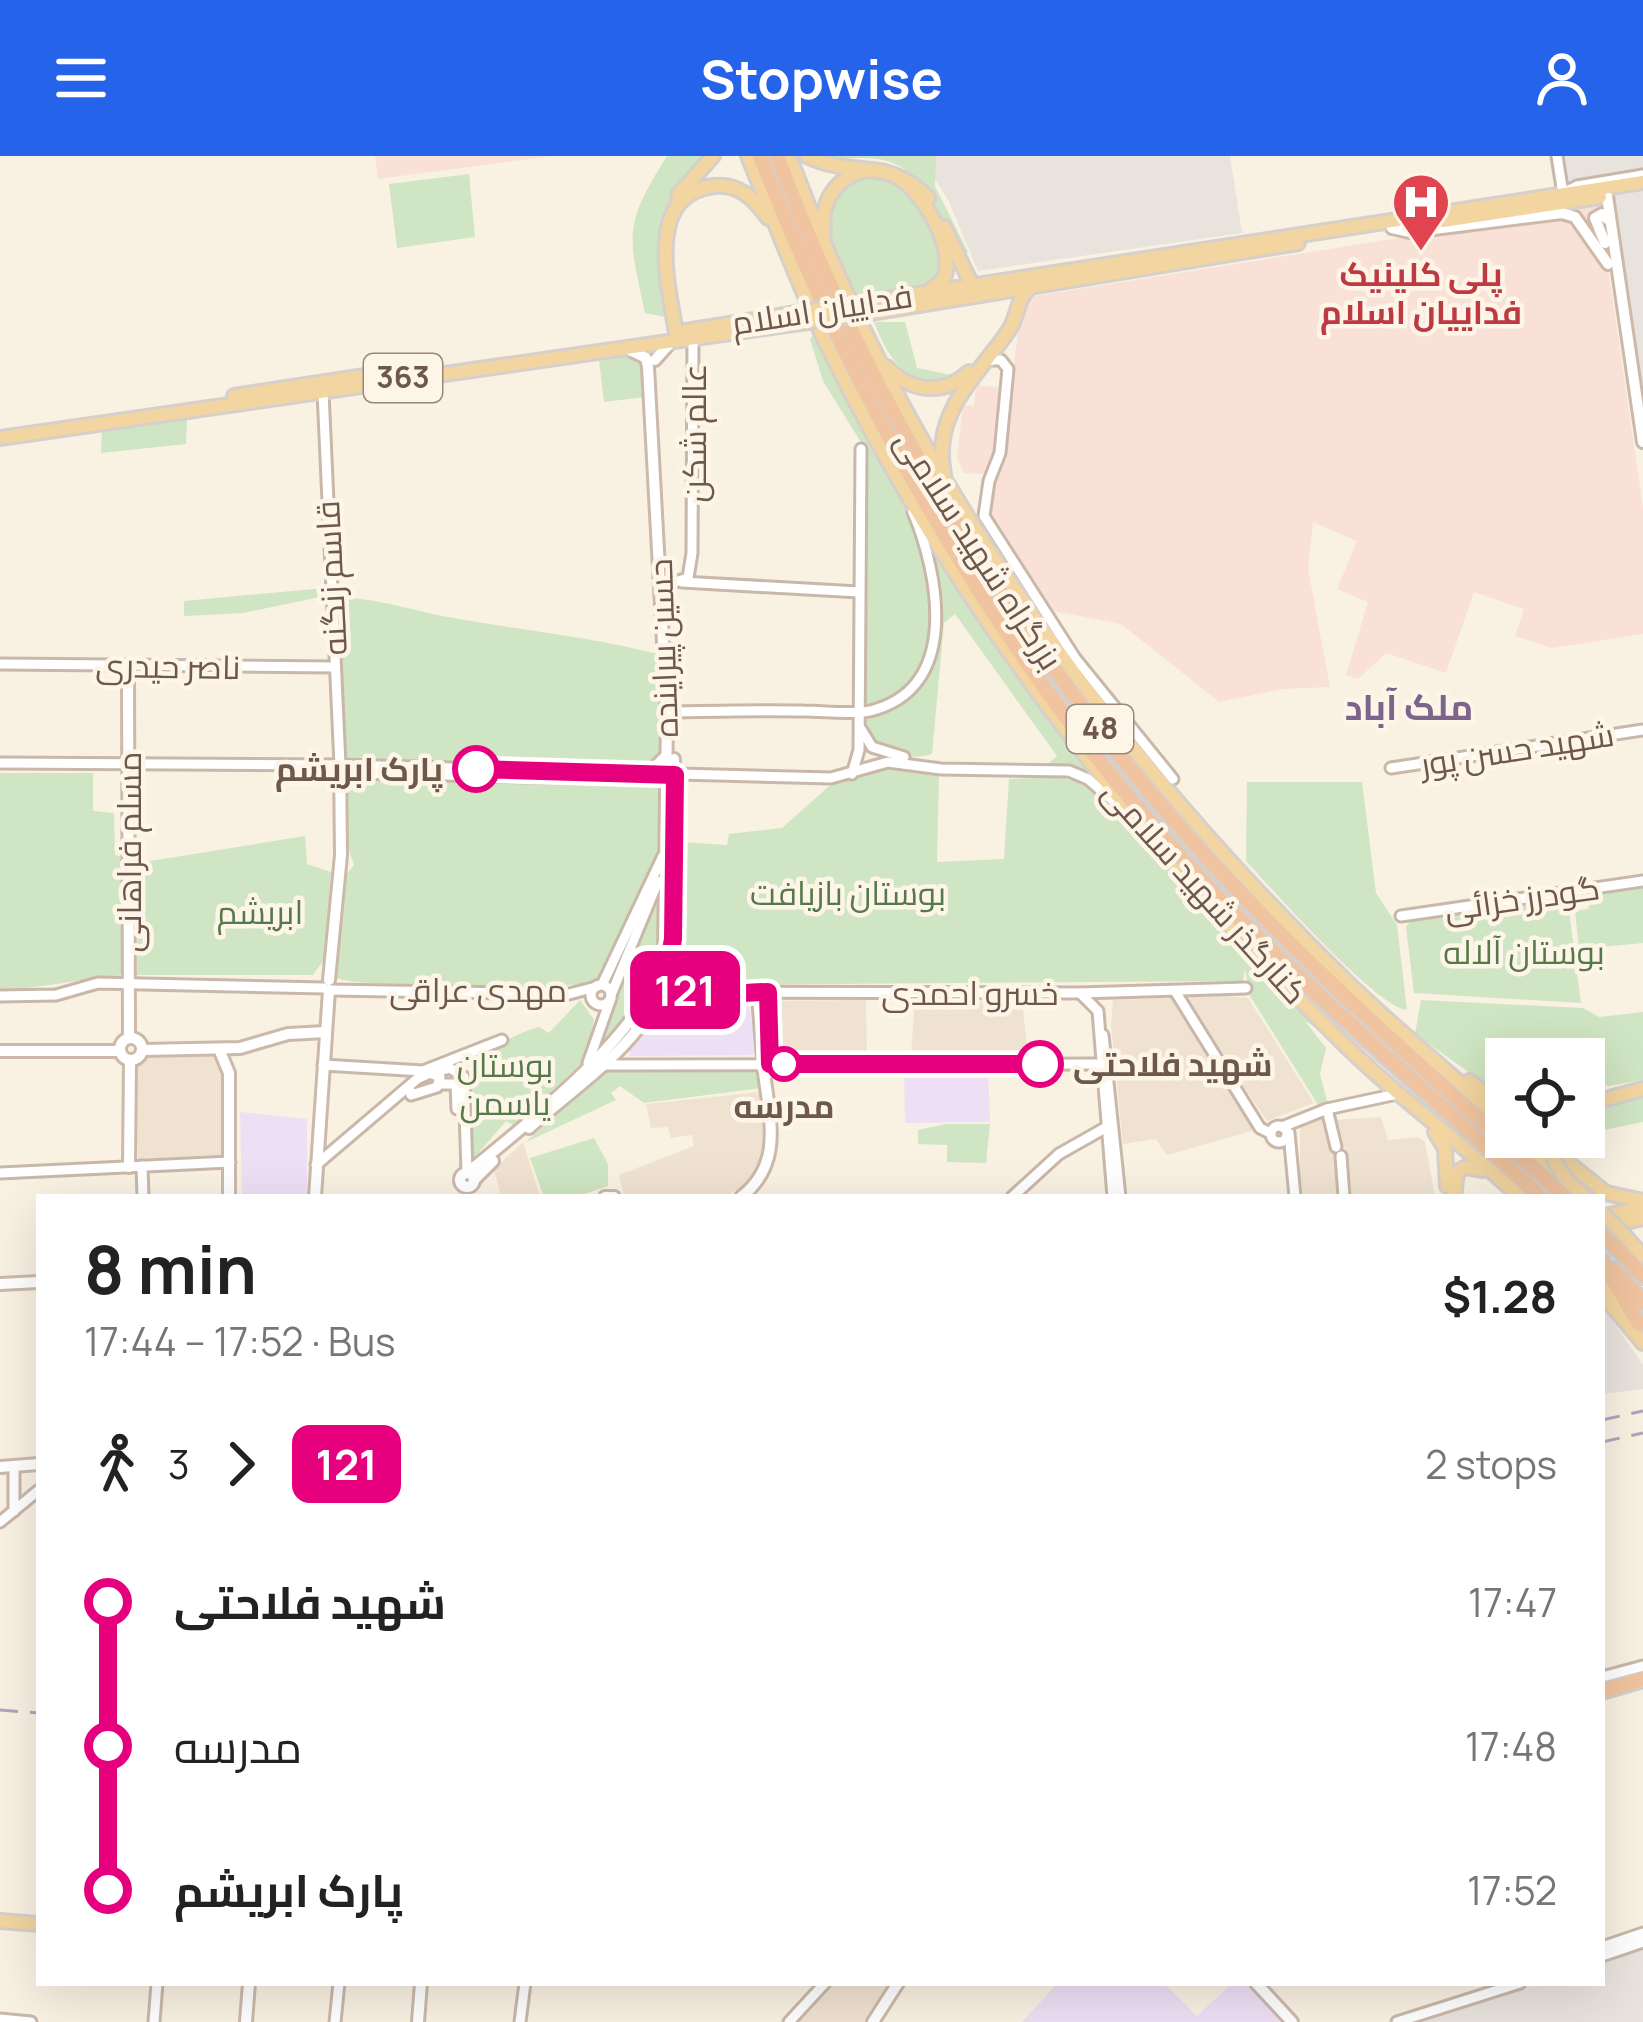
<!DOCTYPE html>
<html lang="en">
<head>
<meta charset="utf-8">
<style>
	body { margin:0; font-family:Manrope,Cairo,sans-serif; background:#f6f6f6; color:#222; height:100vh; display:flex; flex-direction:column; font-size:45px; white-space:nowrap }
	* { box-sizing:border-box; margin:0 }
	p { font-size:39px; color:#767676 }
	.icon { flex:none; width:66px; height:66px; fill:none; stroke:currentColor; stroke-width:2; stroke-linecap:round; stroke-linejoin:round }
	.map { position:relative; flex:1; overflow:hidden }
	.panel { position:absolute; left:36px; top:1038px; width:1569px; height:792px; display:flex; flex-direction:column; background:#fff; border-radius:0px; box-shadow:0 12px 48px #0002 }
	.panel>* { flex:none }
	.badge { padding:0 24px; border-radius:18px; font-size:42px; line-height:78px }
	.controls { position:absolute; left:1485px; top:882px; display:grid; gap:24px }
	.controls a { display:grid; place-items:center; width:120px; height:120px; border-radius:0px; background:#fff; box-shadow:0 12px 48px #0002; font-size:60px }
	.map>.badge { position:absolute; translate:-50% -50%; box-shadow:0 0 0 6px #fff }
	.legs { display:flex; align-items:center; gap:18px; height:132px; padding:0 48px; font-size:39px }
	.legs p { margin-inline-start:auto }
	.overview { display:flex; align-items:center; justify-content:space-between; height:204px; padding:0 48px }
	h1 { font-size:66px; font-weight:700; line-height:90px }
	ul { padding:0 48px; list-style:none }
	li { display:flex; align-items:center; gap:42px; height:144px; font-size:45px }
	li i { display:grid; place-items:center; width:18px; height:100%; margin:0 15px; background:currentColor }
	li i::after { content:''; width:30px; height:30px; margin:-15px; border:9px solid; border-radius:50%; background:#fff }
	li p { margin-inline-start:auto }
	li:first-child i { background:linear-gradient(#0000 50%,currentColor 0) }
	li:last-child i { background:linear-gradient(currentColor 50%,#0000 0) }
	header { display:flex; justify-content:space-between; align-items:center; height:156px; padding:0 48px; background:#2563eb; color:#fff; font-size:54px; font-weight:700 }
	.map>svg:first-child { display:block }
</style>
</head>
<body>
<header><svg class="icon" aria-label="menu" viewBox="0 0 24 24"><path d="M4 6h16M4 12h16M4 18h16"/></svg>Stopwise<svg class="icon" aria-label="person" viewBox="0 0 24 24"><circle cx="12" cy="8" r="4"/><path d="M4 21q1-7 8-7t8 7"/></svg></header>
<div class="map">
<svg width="1643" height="1866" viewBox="0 0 1643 1866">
	<rect width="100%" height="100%" fill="#f9f1e2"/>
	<g fill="#f0e2d1">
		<polygon points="1192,837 1248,842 1314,947 1267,965 1187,846"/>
		<polygon points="1171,842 1255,974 1167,999 1156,983 1123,988 1111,870 1113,844"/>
		<polygon points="915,843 1022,846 1028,899 911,897"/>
		<polygon points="866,844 867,902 775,902 775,845"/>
		<polygon points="146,899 218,900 224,923 223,1000 138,1003 136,911"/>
		<polygon points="760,936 767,993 752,1026 723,1041 624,1041 619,1019 694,990 692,979 671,982 668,971 651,972 646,948"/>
		<polygon points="1325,960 1337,993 1340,1041 1300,1041 1300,969"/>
		<polygon points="1381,961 1388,984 1418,981 1425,986 1435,1041 1349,1041 1346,992 1339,990 1335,964"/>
		<polygon points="523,986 540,1041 501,1041 494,1013"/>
		<polygon points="827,1827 895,1827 866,1866 795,1866"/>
	</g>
	<g fill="#f9e1d7">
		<polygon points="375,0 551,0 378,23"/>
		<polygon points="1599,50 1643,351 1643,478 1552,492 1515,480 1524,453 1474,436 1446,517 1386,497 1358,523 1346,519 1368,446 1337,433 1357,385 1313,366 1308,413 1330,531 1283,533 1219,546 1121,468 1049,454 992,359 994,319 964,317 957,302 963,249 974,250 976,229 1011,233 1022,142"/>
	</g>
	<g fill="#e9e3dd">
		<polygon points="912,0 1230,0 1242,77 978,115 949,46 931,16"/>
		<polygon points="1560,0 1643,0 1643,248 1608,21 1566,26"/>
		<polygon points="1602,1149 1643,1209 1643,1233 1602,1238"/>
		<polygon points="1643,1792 1643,1866 1421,1866 1539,1827 1602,1827 1602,1806"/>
	</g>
	<g fill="#eedff5">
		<polygon points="748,842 756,895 752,899 630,900 630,889 669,844"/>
		<polygon points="988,912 990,966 905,967 904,914"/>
		<polygon points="240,956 307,963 307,1038 242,1041"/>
		<polygon points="1058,1827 1164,1827 1197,1860 1232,1827 1248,1827 1284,1866 1022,1866"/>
	</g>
	<g fill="#d0e5c3">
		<path d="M 667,0 L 709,0 C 648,65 653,75 665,161 L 645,157 C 628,78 623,70 667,0 Z"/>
		<path d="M 811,0 L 936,0 L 935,30 L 968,96 L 961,102 C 944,64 925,10 878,3 C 855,0 834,6 811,0 Z"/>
		<polygon points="863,17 896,23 926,58 946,106 935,130 855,145 826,69 832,39"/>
		<polygon points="469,18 475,81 397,92 389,28"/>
		<path d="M 874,166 L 905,166 L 917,212 L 957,220 C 911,238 889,205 874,166 Z"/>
		<path d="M 815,177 L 912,362 C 939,428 952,535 861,553 L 862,288 L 823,225 L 810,183 Z"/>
		<polygon points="625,198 641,205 645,241 604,246 599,204"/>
		<polygon points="187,263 186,288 101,297 102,276"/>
		<path d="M 916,360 L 1122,652 L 1083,616 L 978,611 L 1049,607 L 1057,600 L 955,458 L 944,467 L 932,598 C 903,608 869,590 861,560 C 954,531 951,434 916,360 Z"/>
		<polygon points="325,432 325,440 243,457 184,460 184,445"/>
		<path d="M 339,441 C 382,443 417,456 459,463 C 527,475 594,481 661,499 L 663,686 L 601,826 C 575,833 349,833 335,821 L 342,723 L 354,709 L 347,689 Z"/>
		<polygon points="885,612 939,619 937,706 1004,703 1009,623 1060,621 1083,628 1127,666 1324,876 1305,865 1326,892 1320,918 1327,945 1318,949 1250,840 1245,813 1243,825 681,829 673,820 680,797 681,686 727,689 729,678 782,672 828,631"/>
		<path d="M 0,617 L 93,617 L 93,655 L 114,657 L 115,699 L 125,702 L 123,816 L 116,823 C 76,821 41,834 0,833 Z"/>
		<path d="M 1247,626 L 1362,626 L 1376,737 L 1397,769 L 1407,854 C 1376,851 1272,733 1246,705 Z"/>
		<polygon points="305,680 307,708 331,716 325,802 313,819 137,819 138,707"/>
		<polygon points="1643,729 1643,787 1579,793 1575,755 1589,753 1587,738"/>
		<path d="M 659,733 C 663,796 653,853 598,891 Z"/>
		<polygon points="1567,740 1581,847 1414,837 1406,771 1414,761"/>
		<path d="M 580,844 L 594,864 L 586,903 L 515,970 L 506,965 L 468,1009 L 470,900 C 496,892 513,878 539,871 L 549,877 Z"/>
		<polygon points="1421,844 1583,852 1599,861 1643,856 1643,924 1608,930 1584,922 1584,903 1506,903 1506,936 1501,939 1415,878"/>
		<polygon points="758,914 762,932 644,947 620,930 611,937 616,944 526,986 602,916"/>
		<polygon points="1643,938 1643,966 1584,978 1584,954"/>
		<polygon points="946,968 990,968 986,1007 947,1006 947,989 918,988 918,974"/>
		<polygon points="594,982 608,1008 608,1030 576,1041 544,1041 530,1002"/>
	</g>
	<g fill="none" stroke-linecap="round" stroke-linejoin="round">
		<g stroke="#c9b8aa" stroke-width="15">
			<g id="tertiary">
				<polyline points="1557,0 1563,38 1577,30 1643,19"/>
				<polyline points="985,204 1001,204 1008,213 1000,297 989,325 984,360 1075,502 1173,623"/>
				<polyline points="323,236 340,609"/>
				<polyline points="682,426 859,436"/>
				<polyline points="668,428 688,422 692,397 693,182"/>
				<polyline points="0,508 335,511"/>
				<path d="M 674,556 C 717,555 761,554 804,555 C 825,555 849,559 870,555 C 961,533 939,419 913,356"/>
				<polyline points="861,573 872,591 904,601"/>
				<polyline points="0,607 340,609 831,622 888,606 941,613 1069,615 1088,623 1126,656"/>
				<polyline points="1391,612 1643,574"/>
				<polyline points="311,616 618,623"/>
				<polyline points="852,618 859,594 861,293"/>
				<polyline points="1401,760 1643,725"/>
				<polyline points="602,829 663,700"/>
				<circle cx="601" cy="839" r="10"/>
				<polyline points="329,834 569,838 596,831"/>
				<polyline points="757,835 763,908"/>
				<polyline points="768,835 770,908"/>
				<polyline points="1175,835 1260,972 1270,977"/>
				<polyline points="1080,837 1098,855 1113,1041"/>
				<polyline points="611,839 656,730 661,725 666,728"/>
				<polyline points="0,840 56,839 98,827 324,832"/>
				<polyline points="659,840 694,836 1080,837 1246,832"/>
				<polyline points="1103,879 1120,1041"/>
				<polyline points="588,907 611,842"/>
				<polyline points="323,909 423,915 502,884"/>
				<polyline points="602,909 1107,908"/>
				<polyline points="433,916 450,912 464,921 467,1017"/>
				<polyline points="439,928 456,928 457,953"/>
				<polyline points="1327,953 1336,991"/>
				<circle cx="1279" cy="978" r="8"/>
				<polyline points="1282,971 1327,953 1397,938"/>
				<polyline points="1289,977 1295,1041"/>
				<polyline points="1341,1000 1344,1041"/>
				<polyline points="316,1009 417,923 430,917 440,921 437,931 411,939 409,931"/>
				<polyline points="142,1010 143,1041"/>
				<polyline points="0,1017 230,1006"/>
				<polyline points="1012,1041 1059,998 1105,972"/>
				<polyline points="14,1355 14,1310"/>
				<polyline points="0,1366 39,1334"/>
				<polyline points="1602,1521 1643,1510"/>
				<polyline points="1602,1791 1643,1777"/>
				<polyline points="1602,1800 1643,1786"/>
				<polyline points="0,1863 31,1866"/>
				<polyline points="154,1866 157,1827"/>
				<polyline points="335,1866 339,1827"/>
				<polyline points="520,1866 525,1827"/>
				<polyline points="789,1866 825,1827"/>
				<polyline points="1397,1866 1520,1827"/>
			</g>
		</g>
		<g stroke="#ccb9a9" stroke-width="16">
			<g id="secondary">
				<polyline points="1607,40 1643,286"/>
				<polyline points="1392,72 1410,76 1562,57 1575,61 1608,108"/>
				<polyline points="1605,87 1595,62 1602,58 1607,63"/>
				<polyline points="655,204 672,185"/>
				<polyline points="128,509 129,882"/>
				<polyline points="648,618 665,601"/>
				<polyline points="329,824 341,699 340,609"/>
				<circle cx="131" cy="893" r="11"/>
				<polyline points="219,893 229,917 229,1041"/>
				<polyline points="142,894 240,892 288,878 326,876"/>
				<polyline points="0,895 120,895"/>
				<path d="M 529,972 C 568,937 621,902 649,857 C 688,797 675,675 674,603"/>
				<polyline points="129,1011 130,904"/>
				<path d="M 467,1017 C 527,968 648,874 664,800 L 667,559 L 648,211 L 646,202 L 630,194"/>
				<circle cx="467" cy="1024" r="7"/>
				<polyline points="474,1024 493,1005"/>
				<polyline points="315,1041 329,834"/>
				<polyline points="605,1041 614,1041"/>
				<path d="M 741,1041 C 786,1006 768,958 763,908"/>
				<polyline points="0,1128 39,1126"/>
				<polyline points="0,1311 39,1308"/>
				<polyline points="1256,1827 1292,1866"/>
				<polyline points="246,1866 249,1827"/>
				<polyline points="418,1866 421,1827"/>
				<polyline points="873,1866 898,1827"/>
			</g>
		</g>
		<g stroke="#d6d0cd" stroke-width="18">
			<g id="primary">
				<path d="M 748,0 C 773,62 797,125 825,185 C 951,446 1130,676 1335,879 C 1393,938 1460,985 1520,1041"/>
				<path d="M 789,0 C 908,318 1107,593 1350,829 C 1400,877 1455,921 1506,968"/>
				<path d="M 807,0 C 856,23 888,0 928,42"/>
				<polyline points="678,39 713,0"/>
				<polyline points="1443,65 1600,41"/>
				<polyline points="944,71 972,129"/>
				<path d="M 824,76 C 817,36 855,0 895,20 C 923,34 958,95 943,124 L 929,135"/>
				<polyline points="860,147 1643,26"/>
				<polyline points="864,158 1298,87"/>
				<polyline points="686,175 803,156"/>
				<path d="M 676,177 C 669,132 643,38 714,30 C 739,27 754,43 768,62"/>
				<path d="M 887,211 C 910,236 944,240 969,216"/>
				<polyline points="234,240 404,214"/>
				<polyline points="0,282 807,166"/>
				<path d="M 944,318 C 931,256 978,220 1009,174 C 1019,159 1016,143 1030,132"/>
				<polyline points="1469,925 1506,953"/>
				<polyline points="1584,949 1643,933"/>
				<polyline points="1435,976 1445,993 1447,1030"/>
				<polyline points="1520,981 1585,1041"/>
				<polyline points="1536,981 1606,1037 1643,1045"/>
				<polyline points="1454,1041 1457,1016 1466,1011 1482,1014"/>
				<polyline points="1602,1061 1643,1051"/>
				<polyline points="1609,1070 1643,1062"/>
				<polyline points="1623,1078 1643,1100"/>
				<polyline points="1602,1125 1621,1147"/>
				<polyline points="1602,1138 1643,1187"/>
				<polyline points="0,1765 39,1768"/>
			</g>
		</g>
		<g stroke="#d6d0cd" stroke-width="20">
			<g id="trunk">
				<path d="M 760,0 C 859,252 996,496 1178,698 C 1289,822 1420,926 1540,1041"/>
				<path d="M 777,0 C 864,232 990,443 1148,634 C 1272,783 1422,910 1565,1041"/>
				<polyline points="1602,1076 1643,1120"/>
				<polyline points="1602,1105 1639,1168"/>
				<polyline points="1614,1114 1643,1147"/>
				<polyline points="1602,1535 1643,1523"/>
			</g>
		</g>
		<use href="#tertiary" stroke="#fff" stroke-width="9"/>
		<use href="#secondary" stroke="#fff" stroke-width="10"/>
		<use href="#primary" stroke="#f2d5a0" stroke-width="12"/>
		<use href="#trunk" stroke="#f0c4a0" stroke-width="14"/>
		<g stroke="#b3a3c1" stroke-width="3" stroke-dasharray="18 12" stroke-linecap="butt">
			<polyline points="1602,1264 1643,1255"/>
			<polyline points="1602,1286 1643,1277"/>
			<polyline points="0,1554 39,1557"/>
		</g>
		<g stroke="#d6d0cd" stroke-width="18" stroke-linecap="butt">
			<g id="primary-bridge">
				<polyline points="803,156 860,147"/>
				<polyline points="807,166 864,158"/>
				<polyline points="1555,981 1554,1005 1567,1024"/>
				<polyline points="1602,1057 1623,1078"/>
			</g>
		</g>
		<use href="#primary-bridge" stroke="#f2d5a0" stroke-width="12"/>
	</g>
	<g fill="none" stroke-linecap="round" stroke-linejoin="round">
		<g stroke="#fff" stroke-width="27">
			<path id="line-1" d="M 476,613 L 675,619 L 673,783 L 666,821 C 684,846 739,836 768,836 L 770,908 L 1040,908"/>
		</g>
		<use href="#line-1" stroke="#e6007e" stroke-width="18"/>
	</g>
	<defs>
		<g id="hospital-pin" transform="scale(3)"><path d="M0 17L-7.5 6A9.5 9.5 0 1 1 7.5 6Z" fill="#e0444e" stroke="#fdf5e8"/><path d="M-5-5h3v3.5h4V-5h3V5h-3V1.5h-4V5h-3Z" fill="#fff"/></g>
	</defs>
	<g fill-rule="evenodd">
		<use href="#hospital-pin" x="1421" y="46"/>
	</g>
	<g fill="#fff" stroke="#e6007e" stroke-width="6">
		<circle cx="476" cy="613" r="21"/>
		<circle cx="784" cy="908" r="15"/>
		<circle cx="1040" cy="908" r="21"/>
	</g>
	<g text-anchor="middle" stroke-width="9" stroke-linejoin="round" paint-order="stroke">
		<g fill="#fdf5e8" stroke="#99877a" stroke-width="3">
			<rect x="364" y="198" width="78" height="48" rx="9"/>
			<rect x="1067" y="549" width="66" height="48" rx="9"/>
		</g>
		<g font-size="30" font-weight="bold" fill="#6e584b">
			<text x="403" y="232">363</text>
			<text x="1100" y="583">48</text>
		</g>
		<g font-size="33" font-weight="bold" fill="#be3a42" stroke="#fdf5e8">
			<text x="1421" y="130">پلی کلینیک<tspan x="1421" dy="38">فداییان اسلام</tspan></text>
		</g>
		<g font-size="33" fill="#6e584b" stroke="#fdf5e8">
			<text transform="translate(822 153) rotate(-9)" y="12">فداییان اسلام</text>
			<text transform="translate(694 277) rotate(-90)" y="12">عالم شکن</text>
			<text transform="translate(979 394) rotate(57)" y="12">بزرگراه شهید سلامی</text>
			<text transform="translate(331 422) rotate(-93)" y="12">قاسم زنگنه</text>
			<text transform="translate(663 492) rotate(-92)" y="12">حسین پیراینده</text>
			<text transform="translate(168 510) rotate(1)" y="12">ناصر حیدری</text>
			<text transform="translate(1517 593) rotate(-9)" y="12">شهید حسن پور</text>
			<text transform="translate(129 696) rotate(-90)" y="12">مسلم فراهانی</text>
			<text transform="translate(1205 736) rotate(48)" y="12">کنارگذر شهید سلامی</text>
			<text transform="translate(1522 742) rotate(-8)" y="12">گودرز خزائی</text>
			<text x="478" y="846">مهدی عراقی</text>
			<text x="970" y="849">خسرو احمدی</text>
		</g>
		<g font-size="33" font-weight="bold" fill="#6e584b" stroke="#fdf5e8" text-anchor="end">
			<text x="443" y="625">پارک ابریشم</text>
			<text x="1073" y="920" text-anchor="start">شهید فلاحتی</text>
			<text x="784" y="962" text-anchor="middle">مدرسه</text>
		</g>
		<g font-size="33" fill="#557948" stroke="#fdf5e8">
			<text x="848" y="749">بوستان بازیافت</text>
			<text x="260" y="768">ابریشم</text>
			<text x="1524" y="808">بوستان آلاله</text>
			<text x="505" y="921">بوستان<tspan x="505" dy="38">یاسمن</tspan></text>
		</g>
		<g font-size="36" font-weight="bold" fill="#7e638b" stroke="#fdf5e8">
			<text x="1409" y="564">ملک آباد</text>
		</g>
	</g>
</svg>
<div class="controls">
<a><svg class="icon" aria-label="locate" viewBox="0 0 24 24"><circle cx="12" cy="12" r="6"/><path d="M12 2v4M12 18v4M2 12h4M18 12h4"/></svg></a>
</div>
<b class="badge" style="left:685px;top:834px;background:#e6007e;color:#fff">121</b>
<section class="panel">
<div class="overview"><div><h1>8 min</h1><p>17:44 – 17:52 · Bus</p></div><b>$1.28</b></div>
<div class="legs"><svg class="icon" aria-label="walk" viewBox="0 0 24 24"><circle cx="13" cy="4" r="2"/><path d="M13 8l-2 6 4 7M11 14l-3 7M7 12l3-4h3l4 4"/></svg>3<svg class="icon" aria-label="forward" viewBox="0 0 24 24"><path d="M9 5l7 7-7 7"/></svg><b class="badge" style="background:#e6007e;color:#fff">121</b><p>2 stops</p></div>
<ul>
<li><i style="color:#e6007e"></i><b>شهید فلاحتی</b><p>17:47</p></li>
<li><i style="color:#e6007e"></i><span>مدرسه</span><p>17:48</p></li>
<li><i style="color:#e6007e"></i><b>پارک ابریشم</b><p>17:52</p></li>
</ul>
</section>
</div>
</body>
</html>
